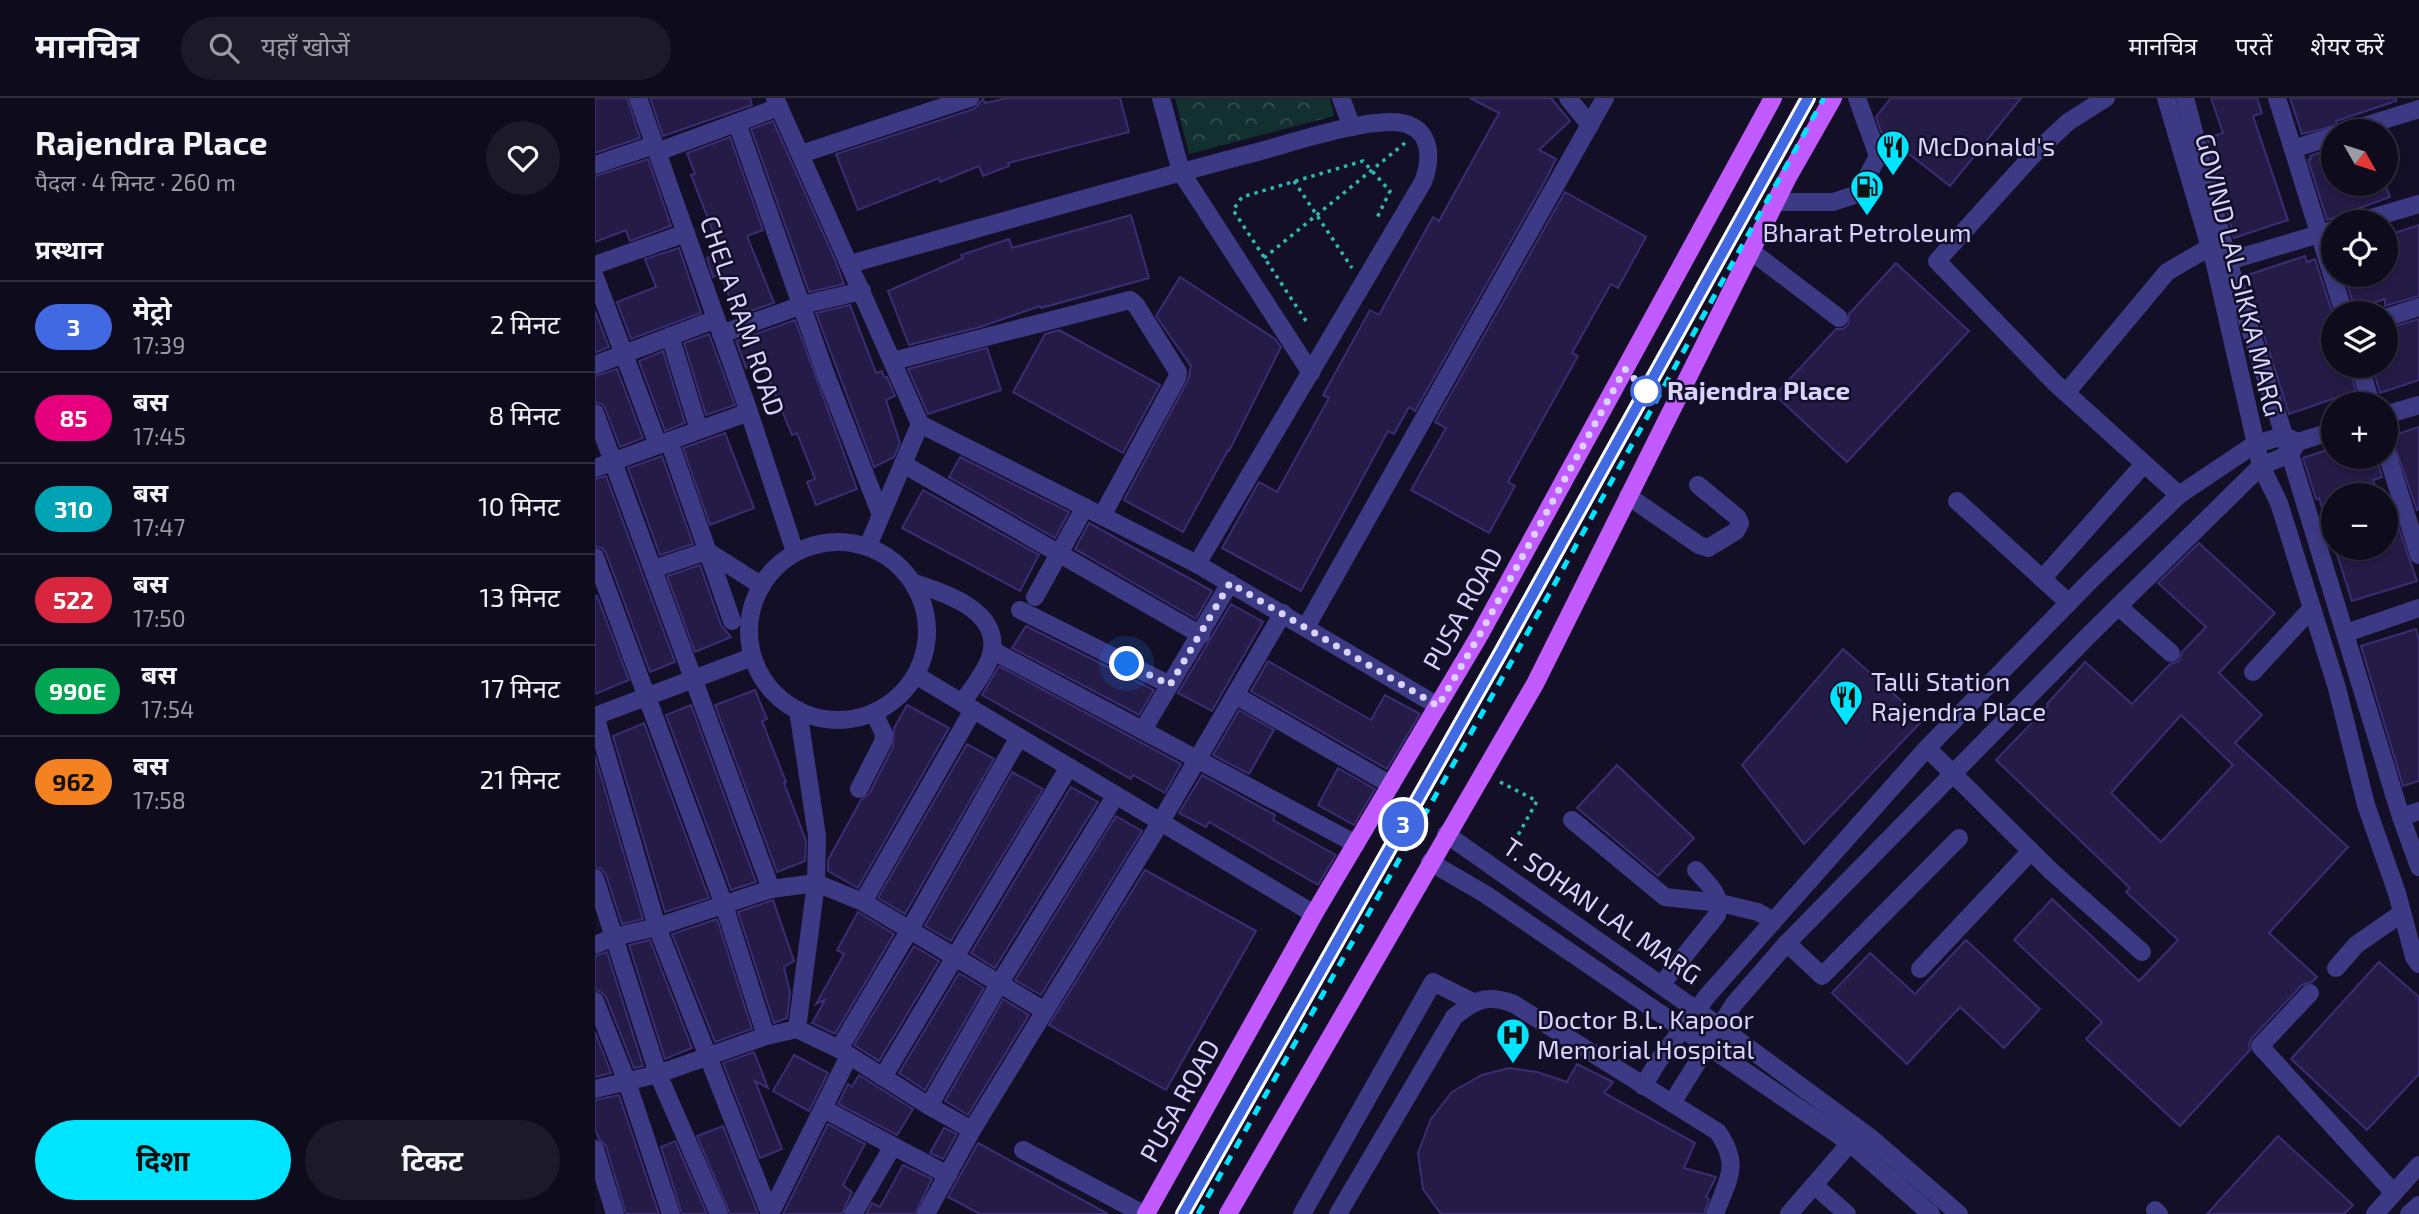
<!DOCTYPE html>
<html lang="hi">
<head>
<meta charset="utf-8">
<style>
	body { margin:0; font-family:"Exo 2","Noto Sans Devanagari",sans-serif; background:#1c1929; color:#f1f3f6; height:100vh; display:flex; flex-direction:column; font-size:26px; white-space:nowrap }
	* { box-sizing:border-box; margin:0 }
	p { font-size:23px; color:#9b9ba3 }
	.icon { flex:none; width:38px; height:38px; fill:none; stroke:currentColor; stroke-width:2; stroke-linecap:round; stroke-linejoin:round }
	.map { position:relative; flex:1; overflow:hidden }
	.sheet { display:flex; flex-direction:column; background:#0e0b1c; width:595px }
	.sheet>* { flex:none }
	.badge { padding:0 14px; border-radius:23px; font-size:24px; line-height:46px }
	.needle { width:46px; rotate:129deg }
	.buttons { position:absolute; left:1726px; top:21px; display:grid; gap:14px }
	.buttons a { display:grid; place-items:center; width:77px; height:77px; border-radius:50%; background:#0e0b1c; box-shadow:0 4px 10px #0003,0 0 0 2px #2e2b3b; font-size:35px }
	.you { position:absolute; width:35px; height:35px; margin:-18px; border:5px solid #fff; border-radius:50%; background:#1a73e8; box-shadow:0 0 0 10px #1a73e833 }
	.map>.badge { position:absolute; translate:-50% -50%; box-shadow:0 0 0 4px #fff }
	h2 { padding:0 35px; font-size:26px; line-height:63px }
	.round { display:grid; place-items:center; flex:none; width:74px; height:74px; border-radius:37px; background:#1c1929 }
	.head { display:flex; align-items:center; justify-content:space-between; height:119px; padding:0 35px }
	h1 { font-size:33px; font-weight:700; line-height:52px }
	.button { display:flex; gap:14px; margin-top:auto; padding:14px 35px }
	.button a { flex:1; height:80px; border-radius:42px; background:#00e5ff; color:#111; font-size:28px; font-weight:700; line-height:80px; text-align:center }
	.button a+a { background:#1c1929; color:#f1f3f6 }
	ul { padding:0; list-style:none }
	li { display:flex; align-items:center; gap:21px; height:91px; padding:0 35px; border-top:2px solid #2e2b3b }
	li div { flex:1 }
	li b { display:block; font-size:26px }
	li em { font-style:normal }
	li .badge { min-width:77px; font-weight:700; text-align:center }
	header { display:flex; align-items:center; gap:42px; box-sizing:border-box; height:98px; padding:0 35px; background:#0e0b1c; border-bottom:2px solid #2e2b3b }
	header strong { font-size:33px }
	nav { display:flex; gap:38px; margin-inline-start:auto; font-size:24px }
	.search { width:490px; height:63px; background:#1c1929; display:flex; align-items:center; gap:18px; box-sizing:border-box; padding:0 24px; border-radius:38px; color:#9b9ba3; font-size:26px }
	main { display:flex; flex:1; min-height:0 }
	.map>svg:first-child { display:block }
</style>
</head>
<body>
<header>
<strong>मानचित्र</strong>
<div class="search"><svg class="icon" aria-label="search" viewBox="0 0 24 24"><circle cx="10" cy="10" r="6"/><path d="M15 15l6 6"/></svg>यहाँ खोजें</div>
<nav><a>मानचित्र</a><a>परतें</a><a>शेयर करें</a></nav>
</header>
<main>
<section class="sheet">
<div class="head"><div><h1>Rajendra Place</h1><p>पैदल · 4 मिनट · 260 m</p></div><a class="round"><svg class="icon" aria-label="heart" viewBox="0 0 24 24"><path d="M12 20l-8-8c-3-5 5-10 8-4 3-6 11-1 8 4z"/></svg></a></div>
<h2>प्रस्थान</h2>
<ul>
<li><span class="badge" style="background:#4169e1;color:#fff">3</span><div><b>मेट्रो</b><p>17:39</p></div><em>2 मिनट</em></li>
<li><span class="badge" style="background:#e6007e;color:#fff">85</span><div><b>बस</b><p>17:45</p></div><em>8 मिनट</em></li>
<li><span class="badge" style="background:#00a3b4;color:#fff">310</span><div><b>बस</b><p>17:47</p></div><em>10 मिनट</em></li>
<li><span class="badge" style="background:#d7263d;color:#fff">522</span><div><b>बस</b><p>17:50</p></div><em>13 मिनट</em></li>
<li><span class="badge" style="background:#00a651;color:#fff">990E</span><div><b>बस</b><p>17:54</p></div><em>17 मिनट</em></li>
<li><span class="badge" style="background:#f58220;color:#111">962</span><div><b>बस</b><p>17:58</p></div><em>21 मिनट</em></li>
</ul>
<div class="button"><a>दिशा</a><a>टिकट</a></div>
</section>
<div class="map">
<svg width="1824" height="1116" viewBox="0 0 1824 1116">
	<defs>
		<pattern id="park-crowns" width="20" height="18" patternUnits="userSpaceOnUse" patternTransform="scale(1.75)"><rect width="20" height="18" fill="#12302f"/><path d="M2 6a3 3 0 1 1 6 0M12 15a3 3 0 1 1 6 0" fill="none" stroke="#344d4e"/></pattern>
	</defs>
	<rect width="100%" height="100%" fill="#130f26"/>
	<polygon fill="url(#park-crowns)" points="580,0 735,0 739,18 594,56"/>
	<g fill="#241b47" stroke="#3b2d73" stroke-width="2" fill-rule="evenodd">
		<polygon points="0,0 32,0 45,40 0,55"/>
		<polygon points="55,0 155,0 157,7 68,38"/>
		<polygon points="412,0 525,0 534,34 413,65 414,68 388,78 384,68 345,84 344,80 263,112 241,56 379,11 388,1 390,5"/>
		<polygon points="875,0 956,0 975,23 944,52 961,61 950,83 820,313 814,309 799,336 793,333 706,493 627,450 664,384 682,394 734,300 728,297 775,212 784,217 838,119 844,123 904,15"/>
		<polygon points="1296,0 1426,0 1355,88 1286,34 1281,19"/>
		<polygon points="1616,0 1662,0 1667,15 1658,18 1693,122 1639,140 1612,40 1628,35"/>
		<polygon points="1695,0 1801,0 1801,3 1741,23 1742,27 1707,36"/>
		<polygon points="178,23 240,162 249,186 214,194 156,31"/>
		<polygon points="135,39 168,132 152,138 179,205 141,218 126,176 118,179 112,160 126,154 96,77 100,76 92,55"/>
		<polygon points="1738,50 1738,86 1790,86 1795,99 1732,122 1713,62 1716,61 1715,58"/>
		<polygon points="53,61 76,128 35,143 31,132 0,144 0,78"/>
		<polygon points="970,94 1051,139 1023,190 1016,186 977,255 983,258 913,384 920,388 894,435 816,392 851,330 840,324"/>
		<polygon points="536,117 554,180 446,210 445,208 385,229 314,247 293,193 368,160 366,157 414,141 417,150"/>
		<polygon points="1824,127 1824,198 1790,208 1790,201 1760,211 1749,177 1790,177 1790,138"/>
		<polygon points="84,150 106,215 36,241 22,204 61,189 50,161"/>
		<polygon points="1710,158 1712,164 1720,161 1738,217 1738,228 1732,229 1738,247 1738,268 1754,268 1761,293 1694,316 1650,178"/>
		<polygon points="1301,165 1374,233 1252,364 1180,297 1241,231 1248,231 1253,227 1254,216"/>
		<polygon points="585,179 680,241 686,249 634,353 633,352 588,434 529,402 593,282 596,268 561,218"/>
		<polygon points="255,207 281,275 287,273 289,279 292,279 300,298 291,302 305,345 299,359 279,369 221,215"/>
		<polygon points="0,213 14,249 0,255"/>
		<polygon points="1824,221 1824,282 1785,295 1777,268 1790,268 1790,231"/>
		<polygon points="200,222 262,391 221,407 212,384 220,381 202,335 197,337 167,264 151,270 141,243"/>
		<polygon points="464,232 565,287 528,355 418,294 450,236"/>
		<polygon points="114,236 140,307 111,317 89,245"/>
		<polygon points="392,250 406,292 333,316 313,271"/>
		<polygon points="68,253 90,325 70,333 44,263"/>
		<polygon points="22,271 48,340 25,349 10,310 7,306 0,304 0,278"/>
		<polygon points="1824,329 1824,411 1822,412 1796,338"/>
		<polygon points="130,335 159,410 115,427 88,350"/>
		<polygon points="1738,350 1738,359 1781,359 1787,379 1778,382 1783,397 1738,397 1738,432 1734,432 1724,400 1721,401 1708,360"/>
		<polygon points="67,358 98,446 65,457 33,370"/>
		<polygon points="365,359 474,414 460,440 354,379"/>
		<polygon points="11,378 80,564 55,574 11,455 7,450 0,448 0,381"/>
		<polygon points="328,392 444,457 425,493 307,430"/>
		<polygon points="494,425 617,493 601,521 480,451"/>
		<polygon points="1803,428 1822,483 1757,503 1740,450 1790,450 1790,432"/>
		<path d="M 1604,445 L 1680,515 L 1624,575 L 1667,617 L 1640,645 L 1753,749 L 1674,835 L 1722,879 L 1717,884 L 1707,887 L 1657,940 L 1654,946 L 1655,952 L 1585,1028 L 1491,941 L 1507,924 L 1419,842 L 1457,801 L 1544,883 L 1583,842 L 1531,794 L 1535,790 L 1401,662 L 1453,608 L 1452,606 L 1490,564 L 1537,606 L 1575,566 L 1584,563 L 1587,554 L 1611,529 L 1563,485 ZM 1586,617 L 1638,667 L 1566,744 L 1516,695 Z"/>
		<polygon points="105,467 126,527 136,539 100,554 72,478"/>
		<polygon points="0,498 2,498 34,582 0,596"/>
		<polygon points="636,506 668,524 617,613 583,595"/>
		<polygon points="431,528 559,592 544,617 417,550"/>
		<polygon points="1821,531 1824,542 1824,683 1808,688 1766,548"/>
		<polygon points="1248,551 1328,622 1209,746 1147,667"/>
		<polygon points="673,563 776,622 790,597 825,616 792,671 656,593"/>
		<polygon points="404,568 586,666 570,695 538,677 536,681 387,597"/>
		<polygon points="160,592 172,621 167,623 191,684 189,685 211,743 210,763 182,774 120,607"/>
		<polygon points="96,607 161,784 136,792 71,617"/>
		<polygon points="312,607 354,630 263,790 233,773 233,762 266,702 274,696 298,649 299,630"/>
		<polygon points="644,612 679,632 654,676 618,657"/>
		<polygon points="49,625 114,800 70,814 18,638"/>
		<polygon points="372,646 399,661 310,816 283,800"/>
		<polygon points="0,658 48,821 27,826 11,777 7,771 0,769"/>
		<polygon points="1022,667 1099,740 1063,778 982,710"/>
		<polygon points="743,670 780,691 759,727 723,707"/>
		<polygon points="417,674 448,691 356,843 330,828"/>
		<polygon points="607,677 680,717 678,722 741,757 723,787 614,724 611,729 584,715"/>
		<polygon points="476,689 503,704 400,870 376,855"/>
		<polygon points="521,718 547,733 446,897 420,882"/>
		<polygon points="550,772 661,833 571,992 454,927"/>
		<polygon points="178,802 199,863 189,869 195,895 192,920 179,925 143,814"/>
		<polygon points="263,814 299,836 240,936 217,925 230,902 221,906 249,856 242,852"/>
		<polygon points="122,821 157,931 120,944 77,836"/>
		<polygon points="55,842 97,950 70,961 34,847"/>
		<polygon points="1371,842 1445,911 1409,950 1365,909 1312,966 1237,895 1275,855 1320,896"/>
		<polygon points="319,848 344,863 284,963 259,947"/>
		<polygon points="12,854 48,968 39,970 11,899 6,894 0,892 0,858"/>
		<polygon points="1784,864 1824,899 1824,976 1772,1032 1696,961"/>
		<polygon points="364,875 389,890 330,992 304,975"/>
		<polygon points="408,901 434,917 373,1017 350,1003"/>
		<polygon points="0,934 16,975 0,979"/>
		<polygon points="159,954 173,990 160,983 187,1051 165,1060 128,965"/>
		<polygon points="199,957 233,975 214,1013 178,993"/>
		<polygon points="982,966 1018,984 1009,995 1100,1045 1089,1070 1121,1079 1111,1099 1114,1101 1109,1116 846,1116 828,1091 823,1055 836,1021 857,994 887,977 914,970 942,974 972,984"/>
		<polygon points="264,977 318,1011 302,1037 243,1006 253,986 257,989"/>
		<polygon points="24,997 64,1116 31,1116 11,1048 4,1041 0,1031 0,1002"/>
		<polygon points="233,1026 270,1046 248,1087 257,1094 247,1116 188,1116"/>
		<polygon points="128,1028 163,1116 135,1116 102,1038"/>
		<polygon points="349,1030 362,1036 348,1061 335,1055"/>
		<polygon points="1683,1038 1758,1107 1749,1116 1612,1116"/>
		<polygon points="80,1043 112,1116 87,1116 66,1049"/>
		<polygon points="383,1045 513,1116 385,1116 353,1099"/>
		<polygon points="308,1067 337,1081 320,1116 271,1116 277,1105 285,1109"/>
	</g>
	<g fill="none" stroke-linecap="round" stroke-linejoin="round">
		<g stroke="#2fb8b0" stroke-width="3.5" stroke-dasharray="3.5 5" stroke-linecap="butt">
			<polyline points="699,83 757,170"/>
			<polyline points="669,160 810,45"/>
			<polyline points="711,223 638,112 647,99 768,63 795,93 781,122"/>
			<polyline points="905,684 942,703 912,757"/>
		</g>
		<g stroke="#3d3a85" stroke-width="18">
			<polyline points="43,0 154,314 200,454"/>
			<polyline points="180,0 325,326 602,466 843,608"/>
			<polyline points="566,0 586,74 716,275"/>
			<polyline points="746,0 757,29"/>
			<polyline points="973,0 995,27"/>
			<polyline points="1511,0 1473,24 1437,58 1342,163 1459,284 1584,397"/>
			<polyline points="1571,0 1620,166 1666,368 1684,405 1742,590 1771,707 1802,795 1819,859 1824,866"/>
			<polyline points="1590,0 1633,163 1695,356 1806,719 1824,769"/>
			<polyline points="1682,0 1749,215"/>
			<polyline points="142,25 231,277 286,417"/>
			<polyline points="1753,33 1824,11"/>
			<polyline points="1698,51 1738,38"/>
			<polyline points="62,54 184,9"/>
			<polyline points="206,56 375,0"/>
			<polyline points="0,67 59,47"/>
			<polyline points="1180,104 1238,104 1263,96 1283,58 1262,0"/>
			<polyline points="1763,124 1824,106"/>
			<polyline points="1156,153 1244,220"/>
			<polyline points="1633,163 1738,132"/>
			<path d="M 255,166 C 392,128 528,89 666,53 C 699,44 775,19 807,25 C 837,31 837,61 828,84 L 602,466"/>
			<polyline points="0,167 91,135"/>
			<polyline points="0,179 63,347"/>
			<polyline points="1790,220 1824,209"/>
			<polyline points="126,236 207,207 267,193"/>
			<polyline points="75,238 104,332"/>
			<polyline points="298,263 535,202 541,207 583,274 582,280 507,418"/>
			<polyline points="0,267 121,221"/>
			<polyline points="1765,268 1776,306"/>
			<polyline points="1471,295 1572,174 1615,149"/>
			<polyline points="0,315 176,791"/>
			<polyline points="1790,317 1824,307"/>
			<polyline points="74,343 137,523"/>
			<polyline points="1703,344 1738,333"/>
			<polyline points="1790,350 1824,457"/>
			<polyline points="308,366 606,537"/>
			<polyline points="0,370 154,314"/>
			<polyline points="1033,398 1104,447 1113,450 1141,433 1145,425 1142,419 1103,387"/>
			<polyline points="1362,403 1474,505"/>
			<circle cx="243" cy="533" r="89"/>
			<polyline points="273,448 325,326"/>
			<polyline points="0,459 129,807 171,938"/>
			<polyline points="58,471 112,453 167,488"/>
			<polyline points="1447,481 1549,366"/>
			<path d="M 319,485 C 347,494 403,511 397,552 C 394,570 377,590 367,605"/>
			<polyline points="440,499 490,409"/>
			<polyline points="1523,508 1576,555"/>
			<polyline points="425,512 575,587"/>
			<polyline points="711,529 1010,0"/>
			<polyline points="1751,535 1824,510"/>
			<polyline points="397,552 761,746"/>
			<polyline points="1658,574 1717,510"/>
			<polyline points="324,579 719,816"/>
			<polyline points="640,597 796,687"/>
			<polyline points="0,618 62,829 175,1116"/>
			<polyline points="0,618 157,559"/>
			<polyline points="548,632 635,485"/>
			<polyline points="1332,650 1456,773 1547,854"/>
			<polyline points="264,691 288,644 289,636 279,615"/>
			<polyline points="1806,719 1824,713"/>
			<polyline points="977,722 1070,799 1125,805 1163,814 1179,823"/>
			<polyline points="851,736 1124,928 1276,1040 1364,1116"/>
			<polyline points="835,764 890,796 1255,1045 1336,1116"/>
			<polyline points="0,780 63,976 124,1116"/>
			<polyline points="268,804 378,612"/>
			<polyline points="1192,845 1227,878 1364,740"/>
			<polyline points="0,847 19,839 62,829 176,791 221,785 268,804 450,913"/>
			<polyline points="1741,870 1761,847 1807,815"/>
			<polyline points="1325,871 1436,753"/>
			<path d="M 1066,887 L 1122,817 C 1127,795 1114,788 1101,772"/>
			<polyline points="1715,895 1665,948 1799,1095"/>
			<polyline points="0,903 32,984 76,1116"/>
			<polyline points="202,931 221,785 222,738 203,612"/>
			<polyline points="247,953 334,1008 377,1032"/>
			<polyline points="288,979 474,669"/>
			<polyline points="1048,988 1064,962 1113,897 1332,650 1496,482 1584,397 1660,346 1689,338 1703,344 1695,356 1666,368 1492,539 1192,845 1139,906 1077,1005"/>
			<polyline points="0,991 63,976 171,938 202,931 244,951 314,833 424,639"/>
			<polyline points="334,1008 404,886 521,697"/>
			<polyline points="229,1011 298,1048"/>
			<polyline points="0,1051 20,1116"/>
			<polyline points="428,1052 548,1116"/>
			<polyline points="1219,1087 1255,1045"/>
			<polyline points="1560,1112 1564,1116"/>
			<polyline points="175,1116 254,958"/>
			<polyline points="258,1116 298,1048 353,1077"/>
			<polyline points="331,1116 377,1032 565,725 688,515"/>
			<polyline points="707,1116 838,884 878,904"/>
			<path d="M 743,1116 L 859,919 C 881,901 892,896 919,906 L 1123,1034 C 1146,1069 1133,1080 1120,1116"/>
			<polyline points="1194,1116 1219,1087 1252,1116"/>
			<polyline points="1780,1116 1824,1067"/>
			<polyline points="1814,1116 1824,1107"/>
		</g>
		<g stroke="#c25bff" stroke-width="18">
			<polyline points="551,1116 719,816 884,538 1178,0"/>
			<polyline points="633,1116 940,586 1193,79 1238,0"/>
		</g>
		<g stroke="#00e5ff" stroke-width="5" stroke-dasharray="10 9" stroke-linecap="butt">
			<polyline points="588,1116 906,554 1213,0"/>
			<polyline points="603,1116 918,561 1229,0"/>
		</g>
	</g>
	<g fill="none" stroke-linecap="round" stroke-linejoin="round">
		<g stroke="#fff" stroke-width="16">
			<polyline id="line" points="588,1116 906,554 1213,0"/>
		</g>
		<use href="#line" stroke="#4169e1" stroke-width="10"/>
		<polyline stroke="#d9d4ff" stroke-width="7" stroke-dasharray="0 12.6" points="532,566 575,587 635,485 843,608 884,538 1030,271 1051,293"/>
	</g>
	<defs>
		<g id="restaurant-pin" transform="scale(1.75)"><path d="M0 17L-7.5 6A9.5 9.5 0 1 1 7.5 6Z" fill="#00e5ff" stroke="#130f26"/><path d="M-5-6h1v4h1v-4h1v4h1v-4h1v5L-1.5 .5V6h-2V.5L-5-1ZM5-6V6H3V1.5H1.5Q1.5-4 5-6Z" fill="#111"/></g>
		<g id="fuel-pin" transform="scale(1.75)"><path d="M0 17L-7.5 6A9.5 9.5 0 1 1 7.5 6Z" fill="#00e5ff" stroke="#130f26"/><path d="M-5.5-6h7V0h2V4h1.3V-2.5L3-4.5l.8-.8L6-3V5H2.5V1h-1V6h-7ZM-4.2-4.7v3.2H.2V-4.7Z" fill="#111"/></g>
		<g id="hospital-pin" transform="scale(1.75)"><path d="M0 17L-7.5 6A9.5 9.5 0 1 1 7.5 6Z" fill="#00e5ff" stroke="#130f26"/><path d="M-5-5h3v3.5h4V-5h3V5h-3V1.5h-4V5h-3Z" fill="#111"/></g>
	</defs>
	<g fill-rule="evenodd">
		<use href="#restaurant-pin" x="1298" y="49"/>
		<use href="#fuel-pin" x="1272" y="89"/>
		<use href="#restaurant-pin" x="1251" y="599"/>
		<use href="#hospital-pin" x="918" y="937"/>
	</g>
	<circle fill="#fff" stroke="#4169e1" stroke-width="3.5" cx="1051" cy="293" r="14"/>
	<g text-anchor="middle" stroke-width="5" stroke-linejoin="round" paint-order="stroke">
		<g font-size="26" fill="#d9d4ff" stroke="#130f26" text-anchor="start">
			<text x="1322" y="58">McDonald's</text>
			<text x="1272" y="144" text-anchor="middle">Bharat Petroleum</text>
			<text x="1276" y="593">Talli Station<tspan x="1276" dy="30">Rajendra Place</tspan></text>
			<text x="942" y="931">Doctor B.L. Kapoor<tspan x="942" dy="30">Memorial Hospital</tspan></text>
		</g>
		<g font-size="26" fill="#d9d4ff" stroke="#130f26">
			<text transform="translate(1644 177) rotate(76)" y="9">GOVIND LAL SIKKA MARG</text>
			<text transform="translate(147 218) rotate(71)" y="9">CHELA RAM ROAD</text>
			<text transform="translate(868 511) rotate(-61)" y="9">PUSA ROAD</text>
			<text transform="translate(1007 813) rotate(35)" y="9">T. SOHAN LAL MARG</text>
			<text transform="translate(585 1003) rotate(-61)" y="9">PUSA ROAD</text>
		</g>
		<g font-size="26" font-weight="bold" fill="#d9d4ff" stroke="#130f26" text-anchor="start">
			<text x="1072" y="302">Rajendra Place</text>
		</g>
	</g>
</svg>
<div class="buttons">
<a><svg class="needle" viewBox="-14 -14 28 28"><path d="M0-13l5 13h-10z" fill="#e53935"/><path d="M0 13l5-13h-10z" fill="#9b9ba3"/></svg></a>
<a><svg class="icon" aria-label="locate" viewBox="0 0 24 24"><circle cx="12" cy="12" r="6"/><path d="M12 2v4M12 18v4M2 12h4M18 12h4"/></svg></a>
<a><svg class="icon" aria-label="layers" viewBox="0 0 24 24"><path d="M12 4l9 5-9 5-9-5zM3 14l9 5 9-5"/></svg></a>
<a>+</a>
<a>−</a>
</div>
<div class="you" style="left:532px;top:566px"></div>
<b class="badge" style="left:808px;top:726px;background:#4169e1;color:#fff">3</b>
</div>
</main>
</body>
</html>
